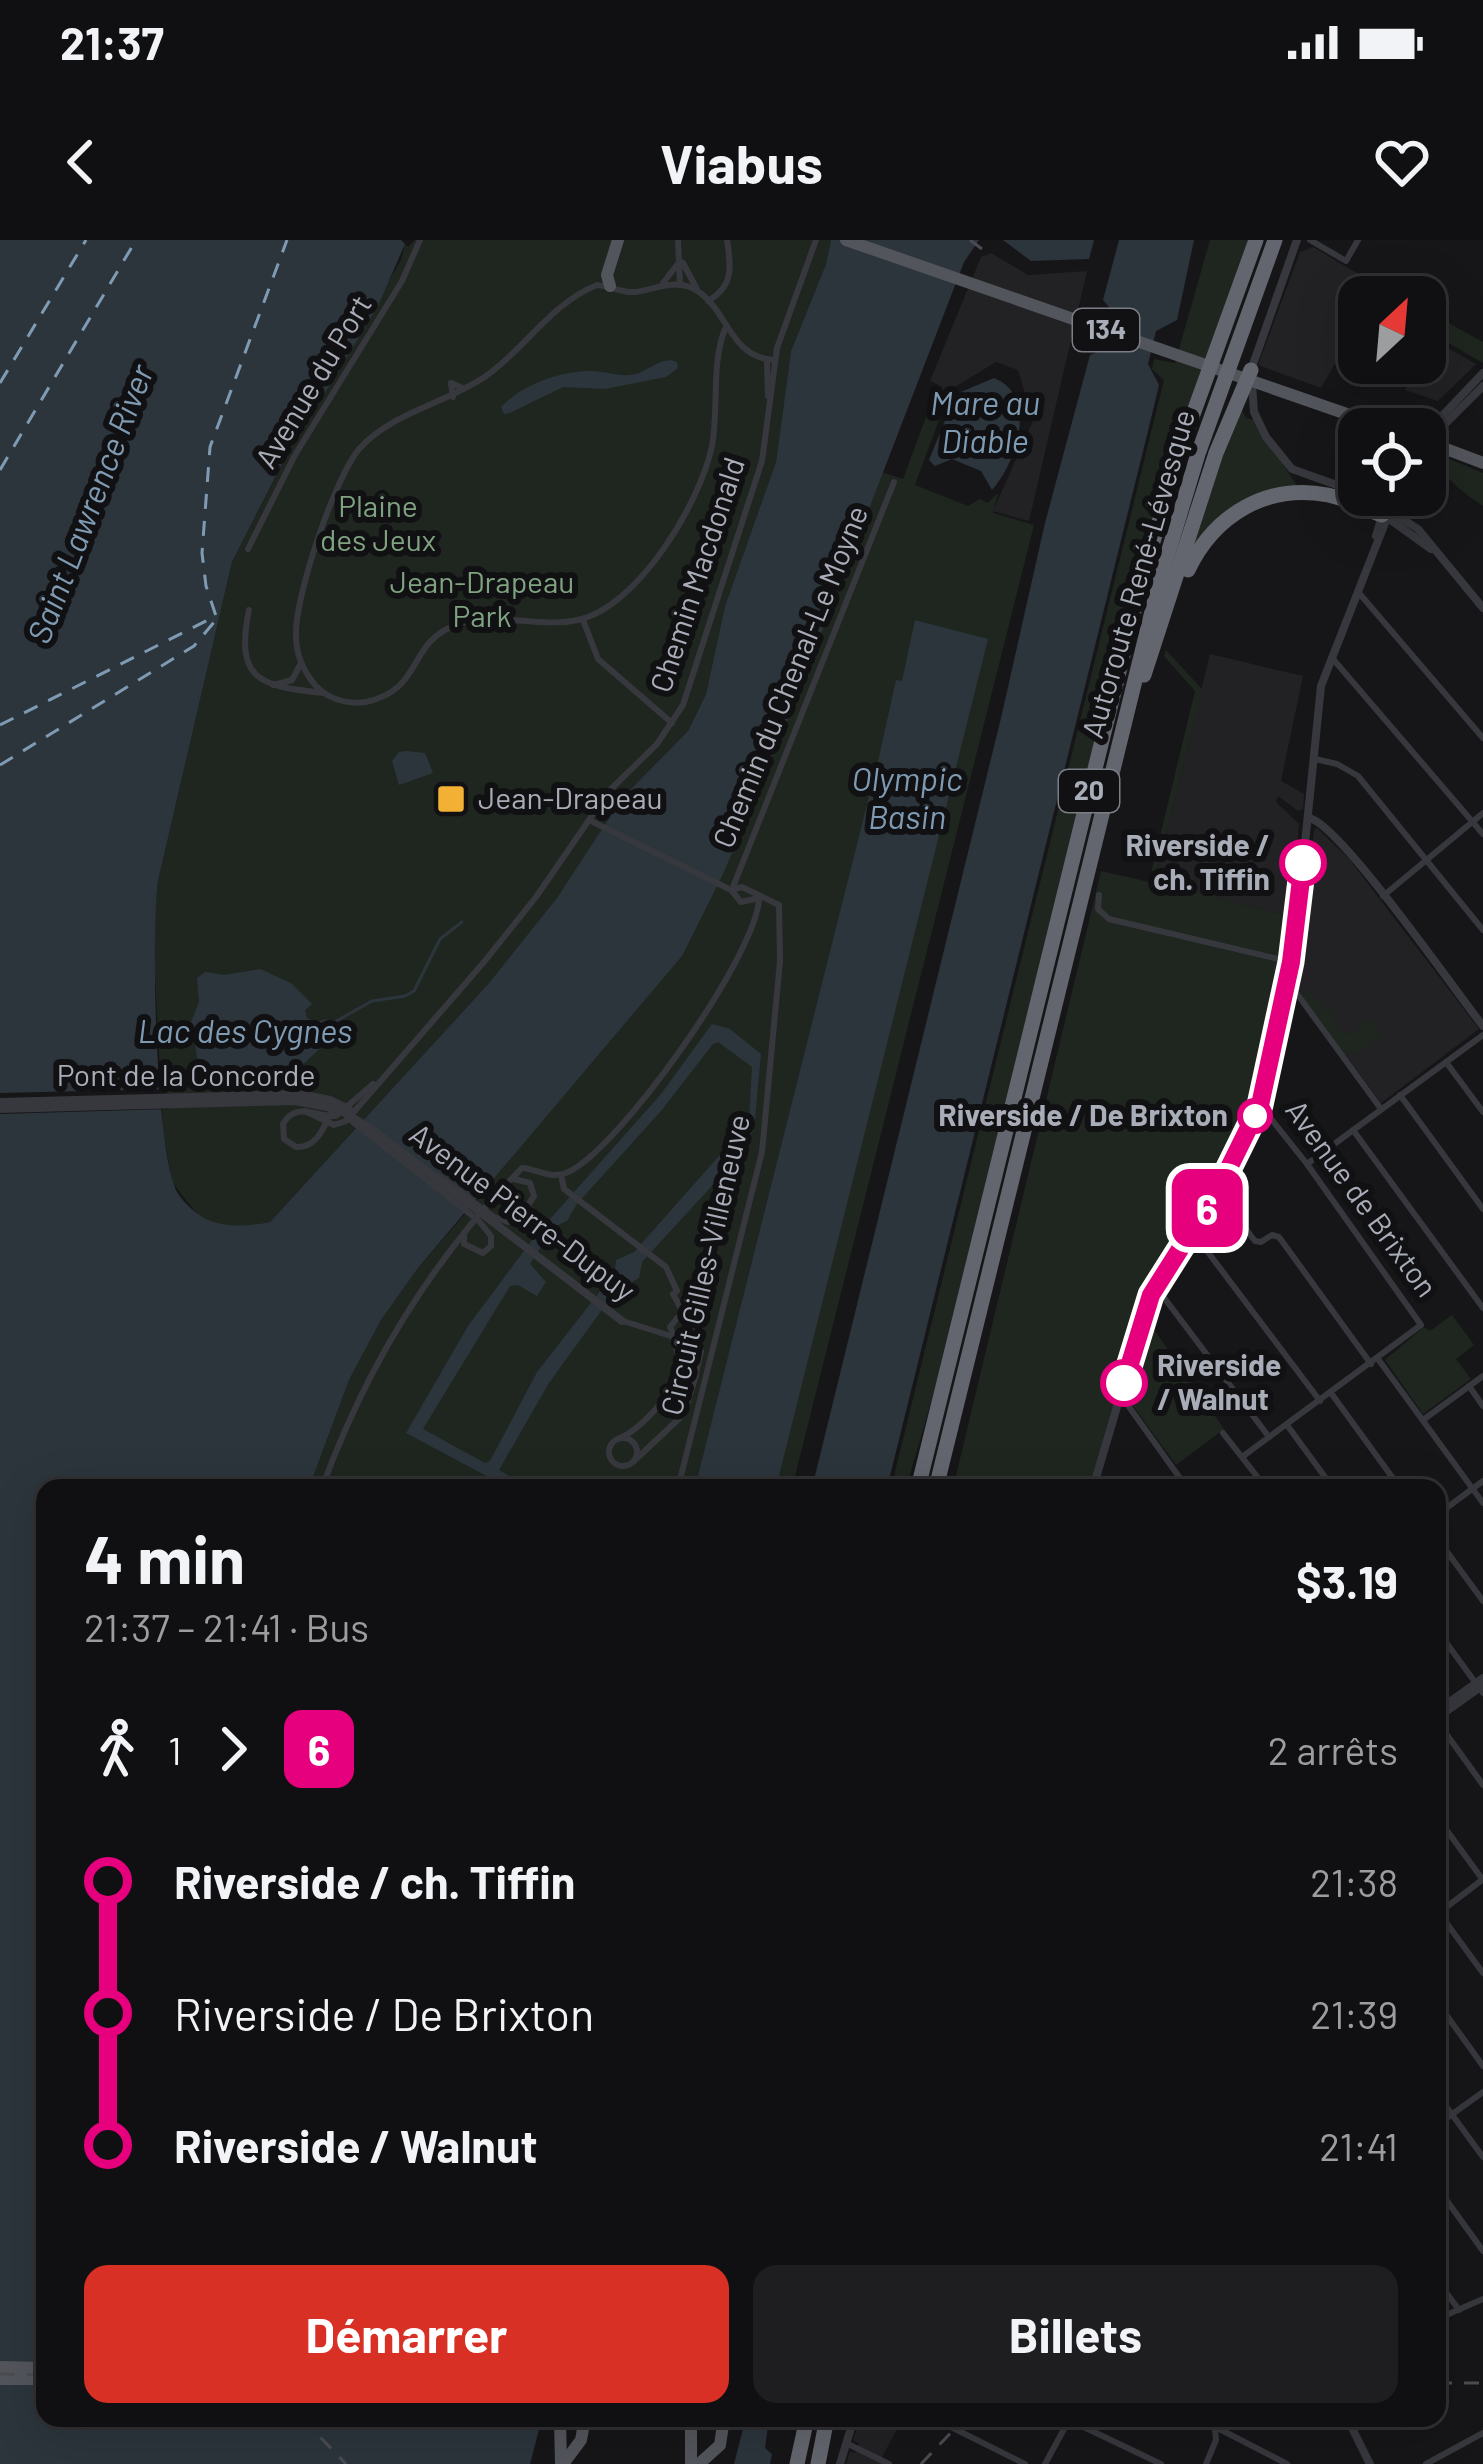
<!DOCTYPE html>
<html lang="fr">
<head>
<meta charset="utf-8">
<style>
	body { margin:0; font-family:Barlow,sans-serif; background:#1e1e20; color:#f1f3f6; height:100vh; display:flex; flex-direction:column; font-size:45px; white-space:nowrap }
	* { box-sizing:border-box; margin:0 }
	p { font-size:39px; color:#9c9d9f }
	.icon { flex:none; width:66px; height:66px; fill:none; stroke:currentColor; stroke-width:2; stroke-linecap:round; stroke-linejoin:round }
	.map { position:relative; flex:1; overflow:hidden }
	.drawer { position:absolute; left:36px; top:1239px; width:1410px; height:948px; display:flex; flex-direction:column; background:#101012; border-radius:24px; box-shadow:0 12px 48px #0002,0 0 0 3px #303032 }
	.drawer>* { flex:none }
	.badge { padding:0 24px; border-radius:18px; font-size:42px; line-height:78px }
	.needle { width:78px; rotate:26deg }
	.fabs { position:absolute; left:1338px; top:36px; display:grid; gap:24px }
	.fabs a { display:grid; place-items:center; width:108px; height:108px; border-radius:24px; background:#101012; box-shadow:0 12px 48px #0002,0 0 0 3px #303032; font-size:60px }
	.map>.badge { position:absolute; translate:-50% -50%; box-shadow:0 0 0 6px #fff }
	.legs { display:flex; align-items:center; gap:18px; height:132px; padding:0 48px; font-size:39px }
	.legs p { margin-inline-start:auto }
	.overview { display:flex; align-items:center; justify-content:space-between; height:204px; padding:0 48px }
	h1 { font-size:66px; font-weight:700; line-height:90px }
	.primary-button { display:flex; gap:24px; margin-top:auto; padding:24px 48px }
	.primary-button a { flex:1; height:138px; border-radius:24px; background:#d93025; color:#fff; font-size:48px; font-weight:700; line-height:138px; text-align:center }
	.primary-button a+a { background:#1e1e20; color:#f1f3f6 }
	ul { padding:0 48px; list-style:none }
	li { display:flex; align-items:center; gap:42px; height:132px; font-size:45px }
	li i { display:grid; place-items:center; width:18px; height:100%; margin:0 15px; background:currentColor }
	li i::after { content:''; width:30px; height:30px; margin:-15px; border:9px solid; border-radius:50%; background:#101012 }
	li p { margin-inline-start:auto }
	li:first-child i { background:linear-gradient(#0000 50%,currentColor 0) }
	li:last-child i { background:linear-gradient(currentColor 50%,#0000 0) }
	.status { display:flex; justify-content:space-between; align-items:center; height:84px; padding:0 60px; background:#101012; direction:ltr }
	.status svg { height:33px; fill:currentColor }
	header { display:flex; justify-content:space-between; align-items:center; height:156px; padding:0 48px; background:#101012; font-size:54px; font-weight:700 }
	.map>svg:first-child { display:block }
</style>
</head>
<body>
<div class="status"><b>21:37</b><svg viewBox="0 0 49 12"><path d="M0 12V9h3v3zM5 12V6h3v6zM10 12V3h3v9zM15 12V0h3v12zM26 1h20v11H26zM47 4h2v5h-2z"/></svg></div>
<header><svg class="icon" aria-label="back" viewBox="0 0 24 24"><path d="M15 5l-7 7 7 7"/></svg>Viabus<svg class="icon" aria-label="heart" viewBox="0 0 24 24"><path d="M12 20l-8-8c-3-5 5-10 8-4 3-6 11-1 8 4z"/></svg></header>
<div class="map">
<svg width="1483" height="2224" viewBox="0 0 1483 2224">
	<rect width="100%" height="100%" fill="#161618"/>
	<g fill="#222225">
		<polygon points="1313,7 1377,45 1372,57 1359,57 1359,81 1321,148 1258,125 1300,12"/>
		<polygon points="991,13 1028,35 1087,31 1029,281 993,271 1033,181 1018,130 996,122 950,150 930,141 981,17"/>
		<polygon points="1434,100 1476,124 1438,161 1405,150 1420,123 1425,123"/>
		<polygon points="1210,414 1303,436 1281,541 1304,554 1303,569 1298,571 1278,556 1276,562 1299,584 1291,676 1154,644"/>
		<polygon points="1317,588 1349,619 1479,789 1381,863 1294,744 1301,715 1314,590"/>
		<polygon points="860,2178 903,2178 881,2219 890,2224 846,2224 850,2211 855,2213 859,2204 853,2200"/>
	</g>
	<g fill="#1e261f">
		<polygon points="415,0 831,0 826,24 791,111 776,222 725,366 706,454 688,491 623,557 558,658 489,743 270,982 239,988 216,984 197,974 172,942 163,889 152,680 158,641 232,322 285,219 401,20 405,4 408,7"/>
		<polygon points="1210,0 1249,0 1186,173 1135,337 937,1142 906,1248 891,1248 1164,140 1152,129 1154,119 1175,123"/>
		<polygon points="1425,70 1483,102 1483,123 1438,97 1425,83"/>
		<polygon points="938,145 950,150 915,245 968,266 980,259 988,263 998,253 993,273 1034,285 792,1248 309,1248 349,1140 381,1080 418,1028 485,951 785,487 882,232 903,239"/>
		<polygon points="1242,170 1246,178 1254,180 1297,246 1244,264 1180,339 1216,221"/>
		<path d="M 1437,214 L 1483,233 L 1483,266 C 1464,253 1440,237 1437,214 Z"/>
		<polygon points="1166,410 1202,449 1154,643 1295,677 1258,859 1227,927 1144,1063 1090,1248 953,1248 1101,631 1149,642 1195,451 1164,416"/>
		<polygon points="1310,753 1334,775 1333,783 1348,796 1370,778 1382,794 1364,809 1345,815 1301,754"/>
		<polygon points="1452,1075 1474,1105 1456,1119 1471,1139 1423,1174 1385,1120 1424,1087 1430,1091"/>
		<polygon points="1148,1081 1224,1189 1176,1225 1126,1156"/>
	</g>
	<g fill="#2c353c" fill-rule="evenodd">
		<path d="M 0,0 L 401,0 L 405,4 L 378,66 L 285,218 L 232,322 L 158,641 C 151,688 155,922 179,955 C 203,988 233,989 270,982 L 489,743 L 557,658 L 623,557 L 688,491 L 706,454 L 725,366 L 776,222 L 791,111 L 826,24 L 831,0 L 979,0 L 964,22 L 785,487 L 724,632 L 682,716 L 418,1028 L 381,1080 L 349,1140 L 309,1248 L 45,1248 L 45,2178 L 542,2178 L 530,2224 L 0,2224 Z"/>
		<polygon points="1003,0 1094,0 1089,19 1031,21"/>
		<polygon points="1119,0 1194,0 1177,80 1156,91 1148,124 1159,145 1148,191 887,1248 812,1248 1001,478 1045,283 1090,115 1106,108 1114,73 1103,60"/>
		<path d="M 671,120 L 677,122 L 678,128 L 666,137 L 605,149 L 563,147 L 510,173 L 504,174 L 501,167 C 522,145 558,132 588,131 C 604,130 620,138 636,134 C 649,130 656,121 671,120 Z"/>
		<path d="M 994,138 C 1040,156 1015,225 992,250 L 981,231 L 952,219 L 935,226 L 929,220 L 956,154 Z"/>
		<polygon points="915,380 988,399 776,1248 695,1248 879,517 896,440 902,441"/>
		<polygon points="407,511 425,513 433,533 399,545 392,521 399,512"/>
		<polygon points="260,729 291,743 312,764 305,770 307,778 315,782 327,779 331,784 330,799 280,846 219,847 218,842 199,828 191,782 199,762 197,738 205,732 224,735"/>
		<path d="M 712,784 L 730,789 L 761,814 L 754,890 L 711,947 L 642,1022 L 639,1038 L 622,1048 L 626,1053 L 609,1060 L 549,1143 L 499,1230 L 529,1248 L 509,1248 L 406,1193 L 468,1086 L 535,996 L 661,854 ZM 718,802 L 752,827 L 749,882 L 634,1012 L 616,1020 L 614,1043 L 601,1050 L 537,1132 L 490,1221 L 485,1223 L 423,1189 L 510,1046 L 518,1045 L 537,1056 L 546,1042 L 530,1024 L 541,1007 L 552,1000 L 558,985 L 567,981 L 577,964 L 661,871 L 713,804 Z"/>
		<polygon points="754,2182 768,2185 765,2208 772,2214 770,2224 734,2224 744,2185"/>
	</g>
	<polygon fill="#161618" points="167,849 168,869 0,874 0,853"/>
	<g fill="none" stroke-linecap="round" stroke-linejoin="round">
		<polyline stroke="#2c353c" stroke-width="3" points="331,784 372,761 405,756 414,751 440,699 462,682"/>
		<g stroke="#7f9bb3" stroke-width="3" stroke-dasharray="15 12" stroke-linecap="butt">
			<polyline points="0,143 86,0"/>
			<polyline points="0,230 136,0"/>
			<polyline points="0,485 216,376 206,346 202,313 210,207 287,0"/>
			<polyline points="0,525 194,406 215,381"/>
		</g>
		<g stroke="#37383d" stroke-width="6">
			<polyline points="678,0 680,45"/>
			<polyline points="1310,0 1346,21 1358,0"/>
			<polyline points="683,23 697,49"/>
			<polyline points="663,43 680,21"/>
			<path d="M 708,61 C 734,46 731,27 727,0"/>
			<path d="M 725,89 C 711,123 719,168 712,206 C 700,263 639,366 578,380 C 536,389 492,369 451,387 C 408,406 422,450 366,462 C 348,465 328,459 316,446 C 304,432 296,414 296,396 C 294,359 335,236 360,208 C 391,173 447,163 486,136 C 526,108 550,64 597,45 C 610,46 622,53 635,52 C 657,49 678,37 699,52 C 729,73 730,117 774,120"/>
			<polyline points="767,122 768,156"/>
			<polyline points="453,157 451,143 463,148"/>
			<polyline points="248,309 295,215 402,41 420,0"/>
			<polyline points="1359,353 1483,498"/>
			<path d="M 249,370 C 234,443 263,446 323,453"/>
			<polyline points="583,380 598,419 672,483"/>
			<polyline points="1333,419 1483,594"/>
			<polyline points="273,445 292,440 300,425"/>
			<polyline points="1315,519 1337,524 1358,536 1483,690"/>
			<polyline points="589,580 731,650 741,662 759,658"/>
			<polyline points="733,647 894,242"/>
			<polyline points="1099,655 1098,669 1109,679 1291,722"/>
			<polyline points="1383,656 1483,573"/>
			<polyline points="1286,747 1295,751 1381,869"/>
			<polyline points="1446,822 1483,872"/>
			<polyline points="1400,855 1483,969"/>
			<path d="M 333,869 C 324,886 318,908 296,907 L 284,899 L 283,884 C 296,861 316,877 336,876 L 373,844"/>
			<polyline points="305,871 334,885 346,881 484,722 536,657 609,551 657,504 683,465 762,221 777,108 816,0"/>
			<polyline points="349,879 479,981 491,996 491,1006 483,1013 464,1004 464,993"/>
			<polyline points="1353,890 1483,1068"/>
			<polyline points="1307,924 1483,795"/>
			<polyline points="561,935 564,949 666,1027 677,1051 673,1054 685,1076"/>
			<polyline points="437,936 494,977 508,982 520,977 534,956 530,943 514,939"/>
			<polyline points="1217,952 1255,1001 1261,1002 1272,995 1279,997 1371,1124"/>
			<polyline points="1192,991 1320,1161"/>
			<polyline points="1156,1047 1269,1197"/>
			<polyline points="623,1081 671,1096"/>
			<polyline points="676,1100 693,1097 695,1085 689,1078 678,1077 670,1087 690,1132 685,1152"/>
			<polyline points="1378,1119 1483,1263"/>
			<polyline points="695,1137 701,1111 696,1092"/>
			<polyline points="1469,1146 1483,1166"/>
			<polyline points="1331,1153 1400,1248"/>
			<polyline points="1119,1159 1127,1164 1187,1248"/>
			<polyline points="1423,1180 1483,1136"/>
			<polyline points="1287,1185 1333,1248"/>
			<polyline points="1223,1193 1266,1248"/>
			<circle cx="623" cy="1212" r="14"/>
			<path d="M 618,1199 C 640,1190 676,1152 679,1127 C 681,1117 675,1108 673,1099"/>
			<polyline points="1242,1217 1421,1085 1307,924 1260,865"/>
			<polyline points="633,1222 684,1174 696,1135"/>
			<polyline points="1097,1239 1108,1248"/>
			<path d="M 322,1248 C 366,1127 431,1020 522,928 C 537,929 549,939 566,933 C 617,913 758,714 759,658"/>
			<polyline points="678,1248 762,912 780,721 779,665 742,647 731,650"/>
			<polyline points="1437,1275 1483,1241"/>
			<polyline points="1437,1298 1483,1361"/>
			<polyline points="1437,1390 1483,1453"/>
			<polyline points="1437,1481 1483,1545"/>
			<polyline points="1437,1577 1483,1640"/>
			<polyline points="1437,1670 1483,1733"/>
			<polyline points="1440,1672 1482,1640"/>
			<polyline points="1437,1762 1483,1826"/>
			<polyline points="1437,1854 1483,1917"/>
			<polyline points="1437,1885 1483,1852"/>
			<polyline points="1437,1947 1483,2011"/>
			<polyline points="1437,2040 1459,2070"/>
			<polyline points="1437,2079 1483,2059"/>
			<polyline points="933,2178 1025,2224"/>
			<polyline points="1198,2178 1287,2224"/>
			<polyline points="846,2203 889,2224"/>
			<polyline points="1045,2224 1069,2180 1161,2224"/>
			<polyline points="1206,2224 1216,2200 1214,2178"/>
			<polyline points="1426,2224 1483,2193"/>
		</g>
		<g stroke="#37383d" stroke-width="8">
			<polyline points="1297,0 1251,130 1254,172 1266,197 1292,229 1359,253"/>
			<polyline points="1425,194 1483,133"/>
			<polyline points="1426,203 1483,146"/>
			<polyline points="1365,255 1418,289 1483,368"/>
			<polyline points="1385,276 1431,309"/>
			<polyline points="1376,296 1388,255"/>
			<path d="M 1309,578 C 1339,583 1456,752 1483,786"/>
			<polyline points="0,862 300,854 330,860 349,869"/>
			<polyline points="0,869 295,861 338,869 373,890 622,1081"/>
			<polyline points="1093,1248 1147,1065 1220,945 1261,861 1296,692 1321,446 1396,255"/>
			<polyline points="1437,1471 1483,1438"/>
			<polyline points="1437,1478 1483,1445"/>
			<polyline points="1347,2178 1370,2224"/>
			<polyline points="840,2224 854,2178"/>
		</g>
		<g stroke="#53555c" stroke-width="12">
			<polyline points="846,0 1390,189"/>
			<polyline points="610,46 607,35 618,0"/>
			<polyline points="1425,201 1483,223"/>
			<polyline points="0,2127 45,2128"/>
			<polyline points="0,2139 45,2139"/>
			<polyline points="560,2178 561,2224"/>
			<polyline points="563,2224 581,2200 585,2178"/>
			<polyline points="691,2224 691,2178"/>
			<polyline points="699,2224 720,2205 724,2178"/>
		</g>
		<g stroke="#63666e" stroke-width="15">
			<path d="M 1188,330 C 1214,275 1267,243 1328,255 C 1347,259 1364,268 1382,275"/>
			<polyline points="1144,435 1216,213 1251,130"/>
			<polyline points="918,1248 1143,334 1187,191 1256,0"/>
			<polyline points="936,1248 1159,343 1198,214 1275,0"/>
			<polyline points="797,2224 807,2178"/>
			<polyline points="818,2224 827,2178"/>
		</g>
		<g stroke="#4a4c52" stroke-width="3" stroke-dasharray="15 12" stroke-linecap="butt">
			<polyline points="970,0 986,12"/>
			<polyline points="0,2134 45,2135"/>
			<polyline points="1437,2143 1483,2143"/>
			<polyline points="302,2178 346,2224"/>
			<polyline points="921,2224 965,2178"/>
		</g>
	</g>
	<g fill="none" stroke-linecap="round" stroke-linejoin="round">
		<g stroke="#fff" stroke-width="27">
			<polyline id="line-1" points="1124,1143 1151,1055 1220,946 1260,865 1291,722 1303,623"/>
		</g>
		<use href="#line-1" stroke="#e6007e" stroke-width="18"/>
	</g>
	<rect fill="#f2b134" stroke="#111113" stroke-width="4.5" x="436" y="544" width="30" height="30" rx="6"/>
	<g fill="#fff" stroke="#e6007e" stroke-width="6">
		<circle cx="1303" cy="623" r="21"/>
		<circle cx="1255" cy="876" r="15"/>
		<circle cx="1124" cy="1143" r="21"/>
	</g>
	<g text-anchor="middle" stroke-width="12" stroke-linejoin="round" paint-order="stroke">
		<g fill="#111113" stroke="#7b7e86" stroke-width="3">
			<rect x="1073" y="69" width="66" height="42" rx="9"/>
			<rect x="1059" y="530" width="60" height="42" rx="9"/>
		</g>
		<g font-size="27" font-weight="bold" fill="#a8adb8">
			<text x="1106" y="99">134</text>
			<text x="1089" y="560">20</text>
		</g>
		<g font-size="30" fill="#a8adb8" stroke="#111113">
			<text transform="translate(314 142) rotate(-59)" y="10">Avenue du Port</text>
			<text transform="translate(1139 334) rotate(-74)" y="10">Autoroute René-Lévesque</text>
			<text transform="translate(698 335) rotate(-72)" y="10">Chemin Macdonald</text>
			<text transform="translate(791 437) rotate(-68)" y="10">Chemin du Chenal-Le Moyne</text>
			<text x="186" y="846">Pont de la Concorde</text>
			<text transform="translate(1361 959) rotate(54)" y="10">Avenue de Brixton</text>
			<text transform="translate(522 973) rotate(37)" y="10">Avenue Pierre-Dupuy</text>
			<text transform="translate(706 1025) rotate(-77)" y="10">Circuit Gilles-Villeneuve</text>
		</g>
		<g font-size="30" fill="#7fa381" stroke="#111113">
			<text x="378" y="277">Plaine<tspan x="378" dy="34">des Jeux</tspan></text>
			<text x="482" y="353">Jean-Drapeau<tspan x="482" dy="34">Park</tspan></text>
		</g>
		<g font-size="30" fill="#a8adb8" stroke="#111113" text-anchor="start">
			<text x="478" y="569">Jean-Drapeau</text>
		</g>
		<g font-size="30" font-weight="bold" fill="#a8adb8" stroke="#111113" text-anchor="end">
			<text x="1270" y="616">Riverside /<tspan x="1270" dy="34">ch. Tiffin</tspan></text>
			<text x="1228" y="886">Riverside / De Brixton</text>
			<text x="1157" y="1136" text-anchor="start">Riverside<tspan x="1157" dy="34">/ Walnut</tspan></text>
		</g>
		<g font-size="33" font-style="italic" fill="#7f9bb3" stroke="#111113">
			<text x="985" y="175">Mare au<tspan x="985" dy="38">Diable</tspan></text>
			<text transform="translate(90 264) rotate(-69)" y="12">Saint Lawrence River</text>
			<text x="907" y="551">Olympic<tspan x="907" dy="38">Basin</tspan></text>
			<text x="245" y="803">Lac des Cygnes</text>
		</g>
	</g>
</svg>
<div class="fabs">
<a><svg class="needle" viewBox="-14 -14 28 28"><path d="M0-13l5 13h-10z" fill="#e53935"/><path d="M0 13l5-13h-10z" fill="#9c9d9f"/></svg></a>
<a><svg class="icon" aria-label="locate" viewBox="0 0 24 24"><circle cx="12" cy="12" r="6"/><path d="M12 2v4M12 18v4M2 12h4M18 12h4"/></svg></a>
</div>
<b class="badge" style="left:1207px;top:968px;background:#e6007e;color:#fff">6</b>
<section class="drawer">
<div class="overview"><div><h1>4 min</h1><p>21:37 – 21:41 · Bus</p></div><b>$3.19</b></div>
<div class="legs"><svg class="icon" aria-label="walk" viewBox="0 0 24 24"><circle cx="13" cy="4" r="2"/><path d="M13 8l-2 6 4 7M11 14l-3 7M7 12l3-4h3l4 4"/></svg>1<svg class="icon" aria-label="forward" viewBox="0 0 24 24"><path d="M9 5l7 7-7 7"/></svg><b class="badge" style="background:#e6007e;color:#fff">6</b><p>2 arrêts</p></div>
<ul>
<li><i style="color:#e6007e"></i><b>Riverside / ch. Tiffin</b><p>21:38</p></li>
<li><i style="color:#e6007e"></i><span>Riverside / De Brixton</span><p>21:39</p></li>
<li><i style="color:#e6007e"></i><b>Riverside / Walnut</b><p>21:41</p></li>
</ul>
<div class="primary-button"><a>Démarrer</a><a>Billets</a></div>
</section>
</div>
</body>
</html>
